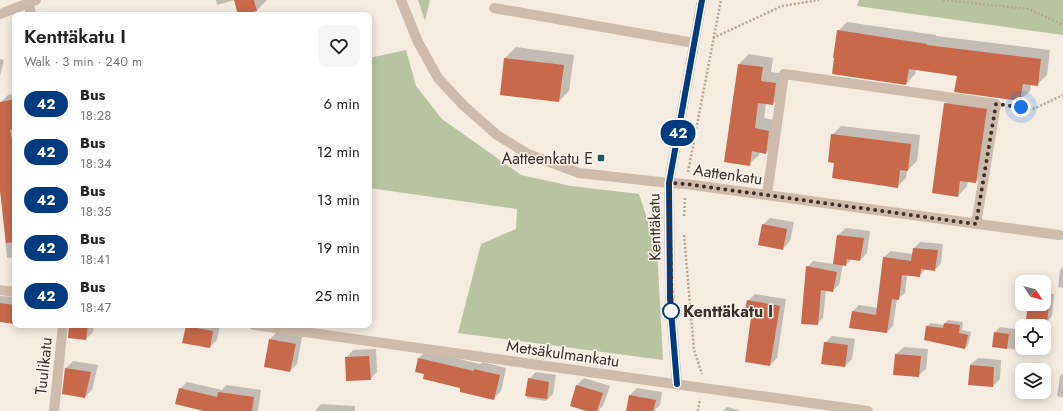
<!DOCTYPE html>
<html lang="en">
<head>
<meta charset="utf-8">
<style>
	body { margin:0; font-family:Jost,sans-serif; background:#f6f6f6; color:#222; height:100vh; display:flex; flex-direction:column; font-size:15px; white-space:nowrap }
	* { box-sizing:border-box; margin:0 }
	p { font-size:13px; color:#767676 }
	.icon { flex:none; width:22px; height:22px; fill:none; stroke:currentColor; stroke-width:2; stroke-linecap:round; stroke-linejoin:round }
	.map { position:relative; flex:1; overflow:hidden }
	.side { position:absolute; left:12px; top:12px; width:360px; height:316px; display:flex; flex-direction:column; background:#fff; border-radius:8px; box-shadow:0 2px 10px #0003 }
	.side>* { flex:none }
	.badge { padding:0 8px; border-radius:13px; font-size:14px; line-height:26px }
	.needle { width:26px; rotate:126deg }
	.controls { position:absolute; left:1015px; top:275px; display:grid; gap:8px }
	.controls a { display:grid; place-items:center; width:36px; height:36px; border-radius:8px; background:#fff; box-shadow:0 2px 10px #0003; font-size:20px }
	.you { position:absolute; width:20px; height:20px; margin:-10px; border:3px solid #fff; border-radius:50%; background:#1a73e8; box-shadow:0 0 0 6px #1a73e833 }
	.map>.badge { position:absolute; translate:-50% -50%; box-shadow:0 0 0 2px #fff }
	.round { display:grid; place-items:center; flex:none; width:42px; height:42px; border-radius:8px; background:#f6f6f6 }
	.head { display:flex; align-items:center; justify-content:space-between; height:68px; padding:0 12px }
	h1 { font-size:19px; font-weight:600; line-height:30px }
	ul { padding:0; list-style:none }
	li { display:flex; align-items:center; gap:12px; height:48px; padding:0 12px }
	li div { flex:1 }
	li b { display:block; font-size:15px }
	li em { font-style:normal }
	li .badge { min-width:44px; font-weight:700; text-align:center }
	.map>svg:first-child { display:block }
</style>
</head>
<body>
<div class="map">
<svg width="1063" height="411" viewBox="0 0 1063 411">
	<rect width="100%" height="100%" fill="#f4ebe1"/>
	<g fill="#b8c4a0">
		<polygon points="418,0 430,0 425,21"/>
		<polygon points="859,0 1063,0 1063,35 857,6"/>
		<polygon points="406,50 416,86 442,119 521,175 571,186 639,194 657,249 663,360 458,333 481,244 516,229 517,209 369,188 369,58"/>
	</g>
	<g fill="#0003">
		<polygon points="216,0 235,0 217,5"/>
		<polygon points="235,0 267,0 257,10 241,15 239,15"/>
		<polygon points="847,22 936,35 936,36 1050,50 1047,75 1037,85 1031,84 1030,91 1020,100 958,75 916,69 915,74 906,84 838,31"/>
		<polygon points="516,47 574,55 569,91 559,101 501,94 505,58"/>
		<polygon points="749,54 773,58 771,72 785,74 783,94 773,104 766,103 764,118 779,121 776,143 766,153 760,152 759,155 749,164 739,64"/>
		<polygon points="0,59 4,60 0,76"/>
		<polygon points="15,94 15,257 7,258 0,188 0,109 1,102 8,95"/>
		<polygon points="954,94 996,100 986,172 976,182 968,181 967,186 958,196 945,104"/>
		<polygon points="841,126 920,135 917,161 907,171 906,178 897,187 832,135"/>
		<polygon points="770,218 794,222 790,241 783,249 763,225"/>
		<polygon points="846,228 870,231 867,253 860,260 852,259 846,265 843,264 839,285 832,291 826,290 823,318 817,324 807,267 813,261 834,264 838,235"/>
		<polygon points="920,242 943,244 941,263 935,270 926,269 919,276 907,275 905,293 897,299 893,326 887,332 853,311 859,305 878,308 884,257 891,251 913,254 914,248"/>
		<polygon points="1063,267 1063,288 1058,287 1060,270"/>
		<polygon points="1044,293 1054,294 1052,316 1047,322 1045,321 1044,326 1026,326 1029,304 1044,304"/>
		<polygon points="755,294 786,299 777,358 770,365 748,301"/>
		<polygon points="0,296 15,297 15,322 0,321"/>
		<polygon points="948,320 963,322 962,330 971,332 968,345 965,348 927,326 931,323 944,325"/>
		<polygon points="70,325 94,325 93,332 86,339"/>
		<polygon points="188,325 220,325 217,340 210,347 184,342"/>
		<polygon points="1000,327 1022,330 1022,348 1039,348 1034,352 993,346 995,332"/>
		<polygon points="277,332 302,337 297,364 290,371 265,366 270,339"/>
		<polygon points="832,336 855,339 852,359 845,366 825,343"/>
		<polygon points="904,347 928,349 926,369 918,376 896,354"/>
		<polygon points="376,349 377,372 370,379 346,358 353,350"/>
		<polygon points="426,351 480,364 483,362 506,368 501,391 494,398 425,373 419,358"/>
		<polygon points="978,358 1001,360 1000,379 993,386 970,365"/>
		<polygon points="73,361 98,365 92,390 85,397 66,368"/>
		<polygon points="536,372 556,375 553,394 546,401 527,398 529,379"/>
		<polygon points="1063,373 1063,397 1057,396 1060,376"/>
		<polygon points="584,378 610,386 603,406 598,411 589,411 571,405 577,385"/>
		<polygon points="187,382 222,390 226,385 261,390 258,411 208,411 180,389"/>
		<polygon points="637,388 662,392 660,405 654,411 627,411 630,395"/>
		<polygon points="321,404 355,406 355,411 315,411"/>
		<polygon points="727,407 742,411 723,411"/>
	</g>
	<g fill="#c8694b">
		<polygon points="234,0 254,0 257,11 244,15 238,15"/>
		<polygon points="837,30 927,44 927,45 1041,59 1038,86 1023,84 1020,101 954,92 957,76 909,69 906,85 832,74 834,58 833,58"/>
		<polygon points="504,58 564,65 559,102 500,95"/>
		<polygon points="738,64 763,67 761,81 776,83 773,105 758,103 755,128 769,131 766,154 752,151 750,166 724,162"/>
		<polygon points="15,99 15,129 10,130 15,154 15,242 6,243 0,190 0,102"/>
		<polygon points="944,103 987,109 976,183 960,181 958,197 932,193"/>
		<polygon points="831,134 911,144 908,171 900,170 898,188 832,178 834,163 828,162"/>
		<polygon points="762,224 787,229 783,250 758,245"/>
		<polygon points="837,235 864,238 860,261 847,259 846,266 833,264"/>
		<polygon points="913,248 938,250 935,271 921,269 920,277 902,275 899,300 892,299 887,333 849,328 852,311 876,315 883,257 911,261"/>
		<polygon points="806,266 837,272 833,292 821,290 818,325 801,324"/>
		<polygon points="747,300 780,306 770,366 745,362 751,317 744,316"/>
		<polygon points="0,303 15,305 15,324 0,322"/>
		<polygon points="1028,304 1049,304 1047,323 1026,320"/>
		<polygon points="944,323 960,325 959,333 968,335 965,349 924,340 926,326 943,328"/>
		<polygon points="69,325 88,325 86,340 68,338"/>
		<polygon points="186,326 213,331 210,348 182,343"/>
		<polygon points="994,332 1009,334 1007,349 992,347"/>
		<polygon points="269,339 296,344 290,372 264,367"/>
		<polygon points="824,342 848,345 845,367 821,364"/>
		<polygon points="895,354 921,356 919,377 893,375"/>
		<polygon points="369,356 371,380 346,381 345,357"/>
		<polygon points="418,358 474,371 474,369 500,375 494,400 460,392 460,388 423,379 424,374 415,372"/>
		<polygon points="970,365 994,367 993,387 968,385"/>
		<polygon points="65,368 91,372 85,398 62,394"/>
		<polygon points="528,378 549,382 547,399 525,396"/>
		<polygon points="576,385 603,393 597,411 586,411 570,406"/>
		<polygon points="179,388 217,397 218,392 254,397 252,411 204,411 175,404"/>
		<polygon points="629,395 656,400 653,411 626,411"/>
	</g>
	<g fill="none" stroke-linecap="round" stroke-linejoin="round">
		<g stroke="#b9a596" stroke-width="2.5" stroke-dasharray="2 2" stroke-linecap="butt">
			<polyline points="943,0 1029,9 1063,25"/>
			<polyline points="713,38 782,6 819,0"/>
			<polyline points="1009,106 1033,109 1063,95"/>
			<polyline points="688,172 721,0"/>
			<polyline points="684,216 685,197"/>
			<polyline points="684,235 694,350 702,374"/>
			<polyline points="698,411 700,399"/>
		</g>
		<g stroke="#cdbbac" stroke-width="10">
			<polyline points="28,0 31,15"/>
			<polyline points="401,0 418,42 438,78 463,105 497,135 528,154 579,173 669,183 686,184 1059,235"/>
			<polyline points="494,8 694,43"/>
			<polyline points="0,14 36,0"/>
			<polyline points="767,195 784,74 996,104 976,224"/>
			<polyline points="0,290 15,292"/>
			<polyline points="254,325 868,411"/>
			<polyline points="677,383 670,298 669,183 702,0"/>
			<polyline points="54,411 63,325"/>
		</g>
	</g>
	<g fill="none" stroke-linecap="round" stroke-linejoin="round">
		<g stroke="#fff" stroke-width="9">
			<polyline id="line" points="677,384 670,298 669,183 702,0"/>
		</g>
		<use href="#line" stroke="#003b80" stroke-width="6"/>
		<polyline stroke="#3b302b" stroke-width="4" stroke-dasharray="0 7.2" points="671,311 672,312 669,183 686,184 976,224 996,104 1021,107"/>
	</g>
	<rect fill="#1f5a5e" stroke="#fbf5ee" stroke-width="1.5" x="597" y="154" width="8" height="8" rx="2"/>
	<circle fill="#fff" stroke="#003b80" stroke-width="2" cx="671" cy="311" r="8"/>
	<g text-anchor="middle" stroke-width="3" stroke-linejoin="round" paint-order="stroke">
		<g font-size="16" fill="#3b302b" stroke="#fbf5ee" text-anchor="end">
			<text x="593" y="164">Aatteenkatu E</text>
		</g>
		<g font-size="16" fill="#3b302b" stroke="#fbf5ee">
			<text transform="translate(728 174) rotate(8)" y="6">Aattenkatu</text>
			<text transform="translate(654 227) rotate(-91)" y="6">Kenttäkatu</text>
			<text transform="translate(563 353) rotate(8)" y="6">Metsäkulmankatu</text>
			<text transform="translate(43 366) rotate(-84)" y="6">Tuulikatu</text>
		</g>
		<g font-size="16" font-weight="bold" fill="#3b302b" stroke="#fbf5ee" text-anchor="start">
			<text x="683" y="317">Kenttäkatu I</text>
		</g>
	</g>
</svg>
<div class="controls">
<a><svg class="needle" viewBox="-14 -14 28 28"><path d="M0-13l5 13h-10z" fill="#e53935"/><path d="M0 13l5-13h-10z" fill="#767676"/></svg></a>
<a><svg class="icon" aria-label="locate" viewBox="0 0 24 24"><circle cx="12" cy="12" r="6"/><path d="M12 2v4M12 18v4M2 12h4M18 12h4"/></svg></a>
<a><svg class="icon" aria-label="layers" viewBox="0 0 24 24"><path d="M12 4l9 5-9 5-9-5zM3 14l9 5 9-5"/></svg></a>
</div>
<div class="you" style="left:1021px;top:107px"></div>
<b class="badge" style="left:678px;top:133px;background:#003b80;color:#fff">42</b>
<section class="side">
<div class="head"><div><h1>Kenttäkatu I</h1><p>Walk · 3 min · 240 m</p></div><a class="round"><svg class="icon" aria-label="heart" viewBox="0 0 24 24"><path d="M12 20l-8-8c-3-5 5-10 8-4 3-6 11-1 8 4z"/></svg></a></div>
<ul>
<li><span class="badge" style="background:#003b80;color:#fff">42</span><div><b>Bus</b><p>18:28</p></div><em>6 min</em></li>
<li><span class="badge" style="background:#003b80;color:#fff">42</span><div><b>Bus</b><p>18:34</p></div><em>12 min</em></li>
<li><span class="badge" style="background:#003b80;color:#fff">42</span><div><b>Bus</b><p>18:35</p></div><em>13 min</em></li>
<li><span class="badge" style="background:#003b80;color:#fff">42</span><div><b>Bus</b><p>18:41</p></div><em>19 min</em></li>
<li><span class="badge" style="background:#003b80;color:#fff">42</span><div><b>Bus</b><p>18:47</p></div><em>25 min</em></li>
</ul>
</section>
</div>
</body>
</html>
